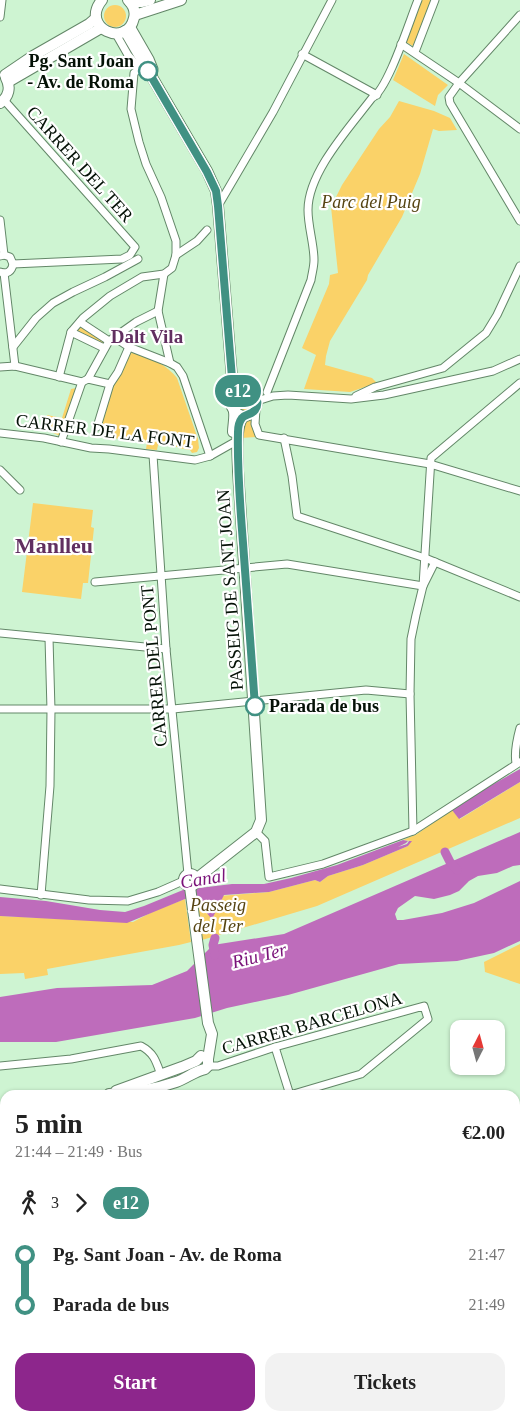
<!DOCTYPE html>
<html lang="en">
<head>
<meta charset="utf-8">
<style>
	body { margin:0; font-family:"Times New Roman",serif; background:#f2f2f2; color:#222; height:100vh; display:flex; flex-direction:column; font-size:19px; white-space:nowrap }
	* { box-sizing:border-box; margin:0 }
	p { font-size:16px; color:#767676 }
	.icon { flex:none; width:28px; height:28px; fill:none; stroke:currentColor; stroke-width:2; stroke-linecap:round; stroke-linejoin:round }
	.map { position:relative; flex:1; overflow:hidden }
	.side { position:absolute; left:0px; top:1090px; width:520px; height:331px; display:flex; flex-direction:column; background:#fff; border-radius:15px 15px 0 0; box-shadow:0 1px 4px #0004 }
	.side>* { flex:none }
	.badge { padding:0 10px; border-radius:16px; font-size:18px; line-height:32px }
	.needle { width:32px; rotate:6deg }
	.tools { position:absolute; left:450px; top:1020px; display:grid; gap:10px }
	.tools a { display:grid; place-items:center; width:55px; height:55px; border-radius:10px; background:#fff; box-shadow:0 1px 4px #0004; font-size:25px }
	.map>.badge { position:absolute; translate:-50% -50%; box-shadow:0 0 0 2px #fff }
	.legs { display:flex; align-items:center; gap:8px; height:55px; padding:0 15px; font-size:16px }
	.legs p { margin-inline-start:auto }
	.headline { display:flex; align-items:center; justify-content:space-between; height:85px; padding:0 15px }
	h1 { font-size:28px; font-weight:700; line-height:38px }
	.action { display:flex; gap:10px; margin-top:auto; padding:10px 15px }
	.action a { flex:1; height:58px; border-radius:15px; background:#8d268c; color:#fff; font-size:20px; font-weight:700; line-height:58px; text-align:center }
	.action a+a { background:#f2f2f2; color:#222 }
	ul { padding:0 15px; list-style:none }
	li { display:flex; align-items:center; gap:18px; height:50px; font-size:19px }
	li i { display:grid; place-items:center; width:8px; height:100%; margin:0 6px; background:currentColor }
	li i::after { content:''; width:12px; height:12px; margin:-6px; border:4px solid; border-radius:50%; background:#fff }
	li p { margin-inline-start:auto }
	li:first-child i { background:linear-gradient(#0000 50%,currentColor 0) }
	li:last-child i { background:linear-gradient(currentColor 50%,#0000 0) }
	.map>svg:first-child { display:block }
</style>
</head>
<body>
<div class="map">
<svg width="520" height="1421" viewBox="0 0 520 1421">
	<rect width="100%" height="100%" fill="#cef4d2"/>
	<g fill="#fad268">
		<polygon points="422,0 431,0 413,46 406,42"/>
		<circle cx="115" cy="16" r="11"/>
		<polygon points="404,54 448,85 438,95 435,106 393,80"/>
		<polygon points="399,101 434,111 450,118 457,130 439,131 433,129 420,174 402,217 368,275 367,280 330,341 326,356 325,365 372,378 377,383 350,392 304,389 316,355 302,348 329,284 330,275 338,273 331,207 342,185 379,129 390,117"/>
		<polygon points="80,325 106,342 104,346 74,331"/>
		<path d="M 132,353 C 148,355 168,366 177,378 L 198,439 L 199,448 L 197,452 L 192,453 L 190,450 L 178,448 L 178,447 L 158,445 L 157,450 L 146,449 L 147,443 L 100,436 L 105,407 L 113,382 L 129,354 Z"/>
		<polygon points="76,388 60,436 49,431 47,415 62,418 71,389"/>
		<circle cx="244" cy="403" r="8"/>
		<polygon points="251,418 253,430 257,437 241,438 241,432 246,420"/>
		<polygon points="33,503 93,510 91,527 94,528 88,583 83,583 81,599 22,592"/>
		<polygon points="520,782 520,818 317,906 202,940 195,898 269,892 315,880 320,882 328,876 363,865 408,846 411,841 403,840 417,834 452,810 460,819"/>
		<polygon points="185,899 191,942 179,945 47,969 48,975 25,979 24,973 0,974 0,916 133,922 154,911"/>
		<polygon points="520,944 520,984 485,972 484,962"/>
	</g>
	<g fill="#be6cbb">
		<polygon points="520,769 520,782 459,819 452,810 481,791"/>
		<polygon points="520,832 520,865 513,866 497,873 478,876 469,881 459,891 450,895 434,899 415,896 398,908 395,914 397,920 403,920 442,913 474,903 520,881 520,941 494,953 457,961 399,964 288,995 227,1008 195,1018 56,1042 0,1042 0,997 57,988 152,985 187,971 213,945 284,934"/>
		<polygon points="403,840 408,841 406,843 398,847 407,844 409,841 412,841 408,846 363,865 328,876 320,882 315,880 269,892 224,895 213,917 210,917 195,898 185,899 127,923 0,916 0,897 46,901 100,910 125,912 144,906 183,890 232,884 264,884 291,878 337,865"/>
	</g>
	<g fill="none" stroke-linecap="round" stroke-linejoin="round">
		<g stroke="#be6cbb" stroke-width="9">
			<polyline points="445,852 450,862 457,870"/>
			<polyline points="215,938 213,945 215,955"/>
		</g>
		<g stroke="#638768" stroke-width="9">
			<g id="street">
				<polyline points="520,15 459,83 449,97 450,103 520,221"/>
				<polyline points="0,17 2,0"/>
				<polyline points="131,26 150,59 154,69 153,78"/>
				<polyline points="116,34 128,55 140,69"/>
				<polyline points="401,44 459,83 520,129"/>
				<polyline points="415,52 435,0"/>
				<polyline points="302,54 377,95"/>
				<polyline points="4,100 135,247 130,255 122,259 13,264"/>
				<polyline points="218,206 273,112 332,0"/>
				<polyline points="0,220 4,255"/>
				<polyline points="176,255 197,241 207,230"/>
				<path d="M 0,256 L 4,255 L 10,257 L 13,264 C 12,271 7,275 0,272"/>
				<polyline points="4,273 15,366"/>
				<polyline points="164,274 158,311 170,363"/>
				<polyline points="80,322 109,341"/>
				<polyline points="71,332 104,348"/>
				<polyline points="114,337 129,347 170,363 177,367 183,376 210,456"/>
				<polyline points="13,347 36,318 53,303 73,292 105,277 138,259"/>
				<polyline points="0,367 15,366 82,382 88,379"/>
				<polyline points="59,377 71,332 83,318 110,296 142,277 164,274 172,268 176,255 176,241 161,197 146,164 139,142 131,109 134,73 145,65"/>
				<polyline points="88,379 109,341 136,322 158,311"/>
				<polyline points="88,379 110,384"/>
				<path d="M 267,392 L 311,280 C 312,273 314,267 314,260 C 314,244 308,227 308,210 C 308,172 350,127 372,98 C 388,90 410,19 418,0"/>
				<polyline points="356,396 375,387 443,368 486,333 497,315 520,266"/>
				<polyline points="257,401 273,396 288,395 351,399 384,395 493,371 520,359"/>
				<polyline points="256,409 255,424 259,435 430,464 520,491"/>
				<polyline points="97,427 110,384 118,372 129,347"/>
				<polyline points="0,433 44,438 91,448 109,449 195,460 210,456 233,443"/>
				<polyline points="284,438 292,476 297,516 425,558 520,597"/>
				<polyline points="61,442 82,382"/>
				<polyline points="153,455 166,649 188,874"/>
				<polyline points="0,470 20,490"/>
				<polyline points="95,582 287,564 423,586 435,562"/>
				<polyline points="0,633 166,649"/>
				<polyline points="0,709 173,709 366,690 410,694"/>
				<path d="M 516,763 C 514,752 517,739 520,728"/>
				<polyline points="413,831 410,694 411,639 416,615 423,586 431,458 520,383"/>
				<polyline points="256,832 265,841 269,877 323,864 413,831 520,762"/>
				<polyline points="0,889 89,900 128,901 158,892 183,881"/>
				<polyline points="41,895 50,786 51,710 49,638"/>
				<polyline points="275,1047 290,1095"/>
				<path d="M 0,1066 L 71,1059 L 141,1046 C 154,1053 156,1061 161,1075"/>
				<polyline points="208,1066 218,1066 275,1047 424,1006 428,1019 361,1074 290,1095"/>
				<polyline points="0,1162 5,1159"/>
			</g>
		</g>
		<g stroke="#638768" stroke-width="12">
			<g id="secondary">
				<path d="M 102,0 C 79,28 127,49 134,18 C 136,11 133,5 128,0"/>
				<polyline points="130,2 141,2 150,0"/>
				<polyline points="135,15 181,0"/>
				<polyline points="125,31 207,171 216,191 218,206 232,378 238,392"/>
				<polyline points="5,75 33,56 89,24 96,18"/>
				<polyline points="8,82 101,28"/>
				<path d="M 0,103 C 9,97 11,87 6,78"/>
				<path d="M 233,432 C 233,426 235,418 234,412 C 234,410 232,407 231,405 C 230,397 237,389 245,390 C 268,393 253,429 234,411"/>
				<circle cx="190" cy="880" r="6"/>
				<path d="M 196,879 L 256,832 L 261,820 L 238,471 C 238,457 234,426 244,416"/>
				<polyline points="116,1091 182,1067 196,1061 201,1056"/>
				<path d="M 109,1094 C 134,1093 153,1090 176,1082 C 187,1078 195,1071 205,1069 L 208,1066 L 208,1059 L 212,1034 L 208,1023 L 190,887"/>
				<polyline points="0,1129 5,1128"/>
			</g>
		</g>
		<use href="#street" stroke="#fff" stroke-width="7"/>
		<use href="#secondary" stroke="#fff" stroke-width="10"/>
	</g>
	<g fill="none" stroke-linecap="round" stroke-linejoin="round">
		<g stroke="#fff" stroke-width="11">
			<path id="line-1" d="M 148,71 L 207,172 L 216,191 L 218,206 L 232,378 L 238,392 C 249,388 263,398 255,410 C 251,415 246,414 242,418 C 239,422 238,428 238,432 C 237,469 240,506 243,543 C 247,597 251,652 255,706"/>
		</g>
		<use href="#line-1" stroke="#409183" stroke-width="8"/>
	</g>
	<g fill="#fff" stroke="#409183" stroke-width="2.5">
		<circle cx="148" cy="71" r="9"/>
		<circle cx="255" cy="706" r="9"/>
	</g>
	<g text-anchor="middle" stroke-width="4.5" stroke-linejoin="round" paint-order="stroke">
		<g font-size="18" font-weight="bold" fill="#041106" stroke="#fff" text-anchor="end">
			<text x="134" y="67">Pg. Sant Joan<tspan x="134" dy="21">- Av. de Roma</tspan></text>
			<text x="269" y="712" text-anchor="start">Parada de bus</text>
		</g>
		<g font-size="18" fill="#041106" stroke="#fff">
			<text transform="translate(80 164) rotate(48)" y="6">CARRER DEL TER</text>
			<text transform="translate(105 431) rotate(7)" y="6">CARRER DE LA FONT</text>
			<text transform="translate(230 590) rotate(-94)" y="6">PASSEIG DE SANT JOAN</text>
			<text transform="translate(154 666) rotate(-95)" y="6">CARRER DEL PONT</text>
			<text transform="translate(312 1023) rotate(-16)" y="6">CARRER BARCELONA</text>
		</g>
		<g font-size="18" font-style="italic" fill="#564412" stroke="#fff">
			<text x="371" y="208">Parc del Puig</text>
			<text x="218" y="911">Passeig<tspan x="218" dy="21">del Ter</tspan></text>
		</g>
		<g font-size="19" font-weight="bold" fill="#612f60" stroke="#fff">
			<text x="147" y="343">Dalt Vila</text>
		</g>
		<g font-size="19" font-style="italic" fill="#7a1379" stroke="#fff">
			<text transform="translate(203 878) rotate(-9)" y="7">Canal</text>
			<text transform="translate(259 955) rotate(-14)" y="7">Riu Ter</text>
		</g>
		<g font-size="22" font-weight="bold" fill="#612f60" stroke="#fff">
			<text x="54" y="553">Manlleu</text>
		</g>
	</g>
</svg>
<div class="tools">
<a><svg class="needle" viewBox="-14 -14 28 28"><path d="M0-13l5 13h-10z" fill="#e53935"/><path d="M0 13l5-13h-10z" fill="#767676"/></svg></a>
</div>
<b class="badge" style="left:238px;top:391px;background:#409183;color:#fff">e12</b>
<section class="side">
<div class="headline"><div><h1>5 min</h1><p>21:44 – 21:49 · Bus</p></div><b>€2.00</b></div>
<div class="legs"><svg class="icon" aria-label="walk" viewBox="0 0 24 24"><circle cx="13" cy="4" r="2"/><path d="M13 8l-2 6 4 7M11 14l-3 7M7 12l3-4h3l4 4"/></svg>3<svg class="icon" aria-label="forward" viewBox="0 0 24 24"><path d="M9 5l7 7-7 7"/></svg><b class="badge" style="background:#409183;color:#fff">e12</b></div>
<ul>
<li><i style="color:#409183"></i><b>Pg. Sant Joan - Av. de Roma</b><p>21:47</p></li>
<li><i style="color:#409183"></i><b>Parada de bus</b><p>21:49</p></li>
</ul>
<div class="action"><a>Start</a><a>Tickets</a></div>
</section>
</div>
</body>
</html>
